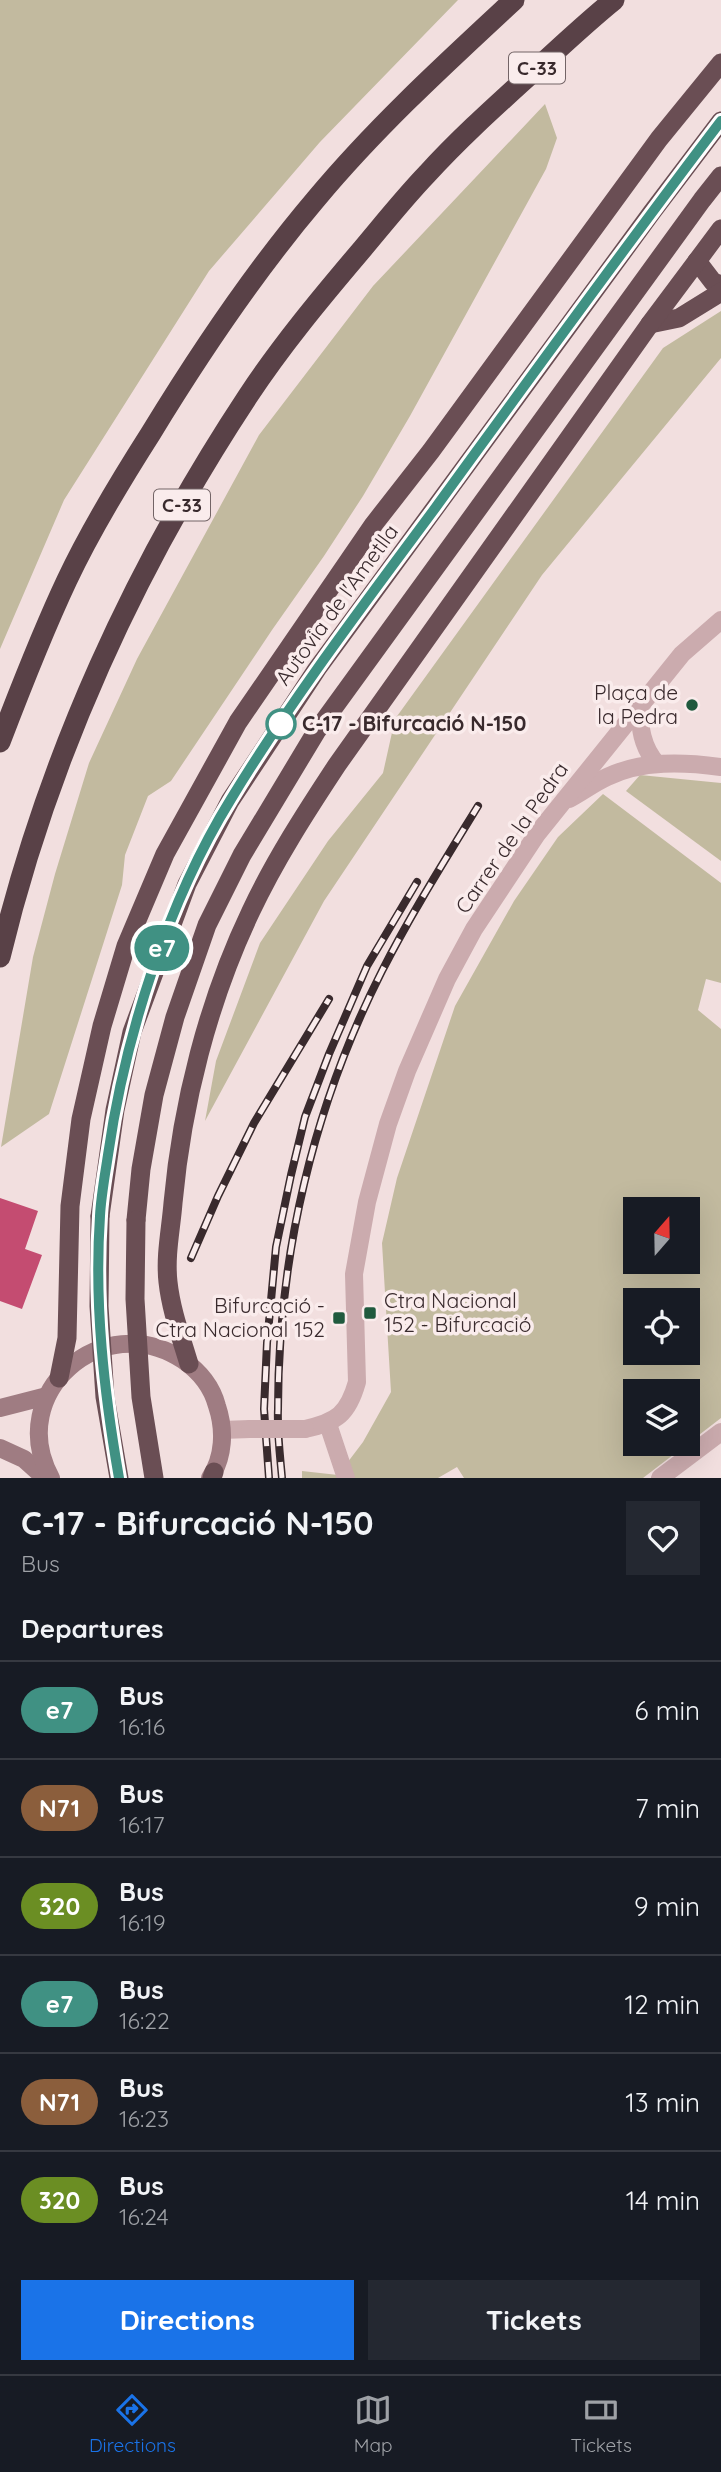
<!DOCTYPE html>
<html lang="en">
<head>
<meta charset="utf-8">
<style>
	body { margin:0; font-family:Quicksand,sans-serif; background:#242831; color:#f1f3f6; height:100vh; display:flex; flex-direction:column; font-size:26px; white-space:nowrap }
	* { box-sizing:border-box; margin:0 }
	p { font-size:23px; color:#9ea1a6 }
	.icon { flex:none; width:38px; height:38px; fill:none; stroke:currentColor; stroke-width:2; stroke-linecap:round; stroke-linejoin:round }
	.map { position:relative; height:1478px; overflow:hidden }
	.panel { display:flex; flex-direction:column; background:#171b24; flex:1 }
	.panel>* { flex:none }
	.badge { padding:0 14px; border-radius:23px; font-size:24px; line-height:46px }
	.needle { width:46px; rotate:20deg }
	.buttons { position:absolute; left:623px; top:1197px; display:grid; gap:14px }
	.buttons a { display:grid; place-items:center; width:77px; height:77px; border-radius:0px; background:#171b24; box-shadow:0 7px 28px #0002; font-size:35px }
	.map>.badge { position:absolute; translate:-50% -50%; box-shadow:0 0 0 4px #fff }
	h2 { padding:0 21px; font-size:26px; line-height:63px }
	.round { display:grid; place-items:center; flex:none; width:74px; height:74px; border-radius:0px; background:#242831 }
	.headline { display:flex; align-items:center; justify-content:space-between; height:119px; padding:0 21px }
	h1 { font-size:33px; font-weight:700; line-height:52px }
	.primary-button { display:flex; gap:14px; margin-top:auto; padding:14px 21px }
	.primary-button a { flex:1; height:80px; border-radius:0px; background:#1a73e8; color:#fff; font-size:28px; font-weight:700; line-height:80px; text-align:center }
	.primary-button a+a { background:#242831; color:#f1f3f6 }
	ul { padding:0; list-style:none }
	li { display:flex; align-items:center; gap:21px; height:98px; padding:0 21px; border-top:2px solid #363941 }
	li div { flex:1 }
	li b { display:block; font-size:26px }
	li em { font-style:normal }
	li .badge { min-width:77px; font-weight:700; text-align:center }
	.dock { display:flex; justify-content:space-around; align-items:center; height:98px; border-top:2px solid #363941; background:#171b24; font-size:19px; color:#9ea1a6 }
	.dock a { display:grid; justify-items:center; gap:4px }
	.dock .current { color:#1a73e8 }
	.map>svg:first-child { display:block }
</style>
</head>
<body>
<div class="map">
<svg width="721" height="1478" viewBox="0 0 721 1478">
	<rect width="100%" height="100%" fill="#f2dfdf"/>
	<g fill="#c2ba9f" fill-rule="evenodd">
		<polygon points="0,0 458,0 320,142 209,271 64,500 0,649"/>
		<polygon points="545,104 557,138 546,169 410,416 363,496 324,556 272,630 171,781 148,796 125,855 122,885 49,1114 1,1147 33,957 55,874 89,763 137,659 259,435 373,286"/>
		<polygon points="721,311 721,358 542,575 324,901 205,1121 216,1061 260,943 328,841 383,773 395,719 663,348"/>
		<polygon points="640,775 721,783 721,861 626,791"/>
		<path d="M 603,794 L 721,883 L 721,983 L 706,979 L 698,1010 L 721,1029 L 721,1418 L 643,1478 L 464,1478 L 457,1467 L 438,1478 L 302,1478 L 302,1471 L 338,1475 L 363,1442 L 391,1392 L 382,1243 L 397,1178 L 455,1006 L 514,901 L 558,837 ZM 635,1209 L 688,1209 L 688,1262 L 635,1262 ZM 635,1300 L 688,1300 L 688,1353 L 635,1353 ZM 635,1391 L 688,1391 L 688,1444 L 635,1444 Z"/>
	</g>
	<polygon fill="#c44c71" points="0,1198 38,1211 25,1249 42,1255 22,1309 0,1301"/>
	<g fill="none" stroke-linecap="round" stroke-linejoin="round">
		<g stroke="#cbabae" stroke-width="18">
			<path d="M 640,704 C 639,727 642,747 657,764"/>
			<path d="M 569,799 C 582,792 594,783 607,777 C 642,760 684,762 721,767"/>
			<polyline points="328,1424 346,1478"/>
			<path d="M 305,1429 C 337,1422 348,1414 357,1382 L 354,1274 L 367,1202 L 388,1124 L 407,1071 L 447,979 L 474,929 L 537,834 L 682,654 L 721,620"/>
			<polyline points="222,1430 250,1429"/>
			<polyline points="660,1478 721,1432"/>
		</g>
		<g stroke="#9f7c82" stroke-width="18">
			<polyline points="0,1408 47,1396"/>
			<polyline points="0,1448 24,1459 45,1478"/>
			<path d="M 51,1478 C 4,1393 103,1307 183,1360 C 199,1371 212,1387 217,1406 C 225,1430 224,1457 210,1478"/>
		</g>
		<g stroke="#6a4e54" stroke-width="19">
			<polyline points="697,261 713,282 721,285"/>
			<polyline points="650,324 679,318 721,292"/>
			<polyline points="100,1216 115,1110 132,1032 187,884 230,801 317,669 652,212 721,121"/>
			<polyline points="136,1220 141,1169 154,1095 175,1017 207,925 242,855 316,732 702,200 721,176"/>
			<path d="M 189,1364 C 181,1337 171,1310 168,1282 C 165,1255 171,1229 173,1203 C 182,1104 208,1001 251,911 C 275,860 306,812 337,765 L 650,324 L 721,229"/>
			<polyline points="59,1378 67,1338 70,1206 81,1119 102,1026 126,946 165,854 238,722 374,524 431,451 659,139 721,63"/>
			<polyline points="212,1478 214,1472"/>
		</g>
		<g stroke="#594147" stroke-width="21">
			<path d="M 0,742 C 21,687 42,633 67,580 C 91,529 121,480 151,433 C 201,351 254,272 316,199 C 376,127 445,64 514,0"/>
			<path d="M 0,957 C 48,757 135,567 248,396 C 281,346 320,299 359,253 C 381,227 403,199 427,174 C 457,141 490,111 523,81 C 553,54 583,25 614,0"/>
		</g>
		<g stroke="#392a2d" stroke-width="8">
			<g id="rail">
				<polyline points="191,1258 218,1196 254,1123 329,999"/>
				<polyline points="269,1478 264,1409 267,1343 276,1247 291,1175 305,1117 329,1054 367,966 417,882"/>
				<path d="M 282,1478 C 280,1455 277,1432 278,1409 C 278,1256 313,1107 382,971 C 411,914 445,860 478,806"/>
			</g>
		</g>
		<use href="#rail" stroke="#faecec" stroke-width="5" stroke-dasharray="16" stroke-linecap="butt"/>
		<polyline stroke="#cbabae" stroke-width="18" points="250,1429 305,1429"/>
		<g stroke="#6a4e54" stroke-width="19">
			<polyline points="100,1216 99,1306 105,1397 119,1478"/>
			<polyline points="136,1220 135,1299 141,1397 154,1478"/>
		</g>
	</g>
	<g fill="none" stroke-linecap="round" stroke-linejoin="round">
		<g stroke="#fff" stroke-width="16">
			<path id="line" d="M 119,1478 C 104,1392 94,1304 100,1216 C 101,1196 105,1175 108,1155 C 125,1036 168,901 231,799 C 293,697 365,603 436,507 C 530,378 624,248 721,121"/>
		</g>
		<use href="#line" stroke="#409183" stroke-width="10"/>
	</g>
	<g fill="#205a3e" stroke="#faecec" stroke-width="2.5">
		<circle cx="692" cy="705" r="7"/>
		<rect x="363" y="1306" width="14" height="14" rx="3.5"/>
		<rect x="332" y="1311" width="14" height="14" rx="3.5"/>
	</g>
	<circle fill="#fff" stroke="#409183" stroke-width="3.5" cx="281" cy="724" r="14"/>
	<g text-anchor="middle" stroke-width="7" stroke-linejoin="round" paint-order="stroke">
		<g fill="#faecec" stroke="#736466" stroke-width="2">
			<rect x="509" y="52.5" width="56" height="31" rx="5"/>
			<rect x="154" y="489.5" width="56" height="31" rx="5"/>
		</g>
		<g font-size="19" font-weight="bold" fill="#392a2d">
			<text x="537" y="75">C-33</text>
			<text x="182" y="512">C-33</text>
		</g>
		<g font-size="21" fill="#392a2d" stroke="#faecec">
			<text transform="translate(337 605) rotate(-54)" y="7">Autovia de l'Ametlla</text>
			<text transform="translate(512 838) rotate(-55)" y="7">Carrer de la Pedra</text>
		</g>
		<g font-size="21" fill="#392a2d" stroke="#faecec" text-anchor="end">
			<text x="678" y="700">Plaça de<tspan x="678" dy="24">la Pedra</tspan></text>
			<text x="384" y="1308" text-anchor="start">Ctra Nacional<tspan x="384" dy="24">152 - Bifurcació</tspan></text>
			<text x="325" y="1313">Bifurcació -<tspan x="325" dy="24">Ctra Nacional 152</tspan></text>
		</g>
		<g font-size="21" font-weight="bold" fill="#392a2d" stroke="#faecec" text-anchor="start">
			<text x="302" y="731">C-17 - Bifurcació N-150</text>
		</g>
	</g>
</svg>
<div class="buttons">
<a><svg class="needle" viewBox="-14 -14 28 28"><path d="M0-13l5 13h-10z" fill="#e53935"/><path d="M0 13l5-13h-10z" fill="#9ea1a6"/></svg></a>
<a><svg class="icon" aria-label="locate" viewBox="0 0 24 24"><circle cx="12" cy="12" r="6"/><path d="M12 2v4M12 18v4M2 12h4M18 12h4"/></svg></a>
<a><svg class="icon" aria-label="layers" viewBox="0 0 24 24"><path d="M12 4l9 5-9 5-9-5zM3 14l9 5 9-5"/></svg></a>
</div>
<b class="badge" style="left:162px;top:948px;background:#409183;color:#fff">e7</b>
</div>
<section class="panel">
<div class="headline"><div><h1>C-17 - Bifurcació N-150</h1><p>Bus</p></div><a class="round"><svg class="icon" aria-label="heart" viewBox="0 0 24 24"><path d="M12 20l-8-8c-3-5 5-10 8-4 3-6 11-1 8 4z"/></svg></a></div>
<h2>Departures</h2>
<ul>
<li><span class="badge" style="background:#409183;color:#fff">e7</span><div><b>Bus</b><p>16:16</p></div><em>6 min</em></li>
<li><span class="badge" style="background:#8b5e3c;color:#fff">N71</span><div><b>Bus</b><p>16:17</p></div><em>7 min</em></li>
<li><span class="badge" style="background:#6b8e23;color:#fff">320</span><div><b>Bus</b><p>16:19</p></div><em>9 min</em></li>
<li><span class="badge" style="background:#409183;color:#fff">e7</span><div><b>Bus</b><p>16:22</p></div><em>12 min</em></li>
<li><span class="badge" style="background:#8b5e3c;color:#fff">N71</span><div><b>Bus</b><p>16:23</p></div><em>13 min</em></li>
<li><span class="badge" style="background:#6b8e23;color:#fff">320</span><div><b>Bus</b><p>16:24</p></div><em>14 min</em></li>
</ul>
<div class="primary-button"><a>Directions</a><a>Tickets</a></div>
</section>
<nav class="dock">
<a class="current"><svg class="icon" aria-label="directions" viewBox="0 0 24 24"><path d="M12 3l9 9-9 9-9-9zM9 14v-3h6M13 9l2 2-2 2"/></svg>Directions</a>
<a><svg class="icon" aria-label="map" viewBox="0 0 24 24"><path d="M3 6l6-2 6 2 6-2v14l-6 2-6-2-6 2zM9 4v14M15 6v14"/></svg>Map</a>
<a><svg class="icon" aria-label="tickets" viewBox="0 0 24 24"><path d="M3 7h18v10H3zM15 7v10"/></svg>Tickets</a>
</nav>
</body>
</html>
